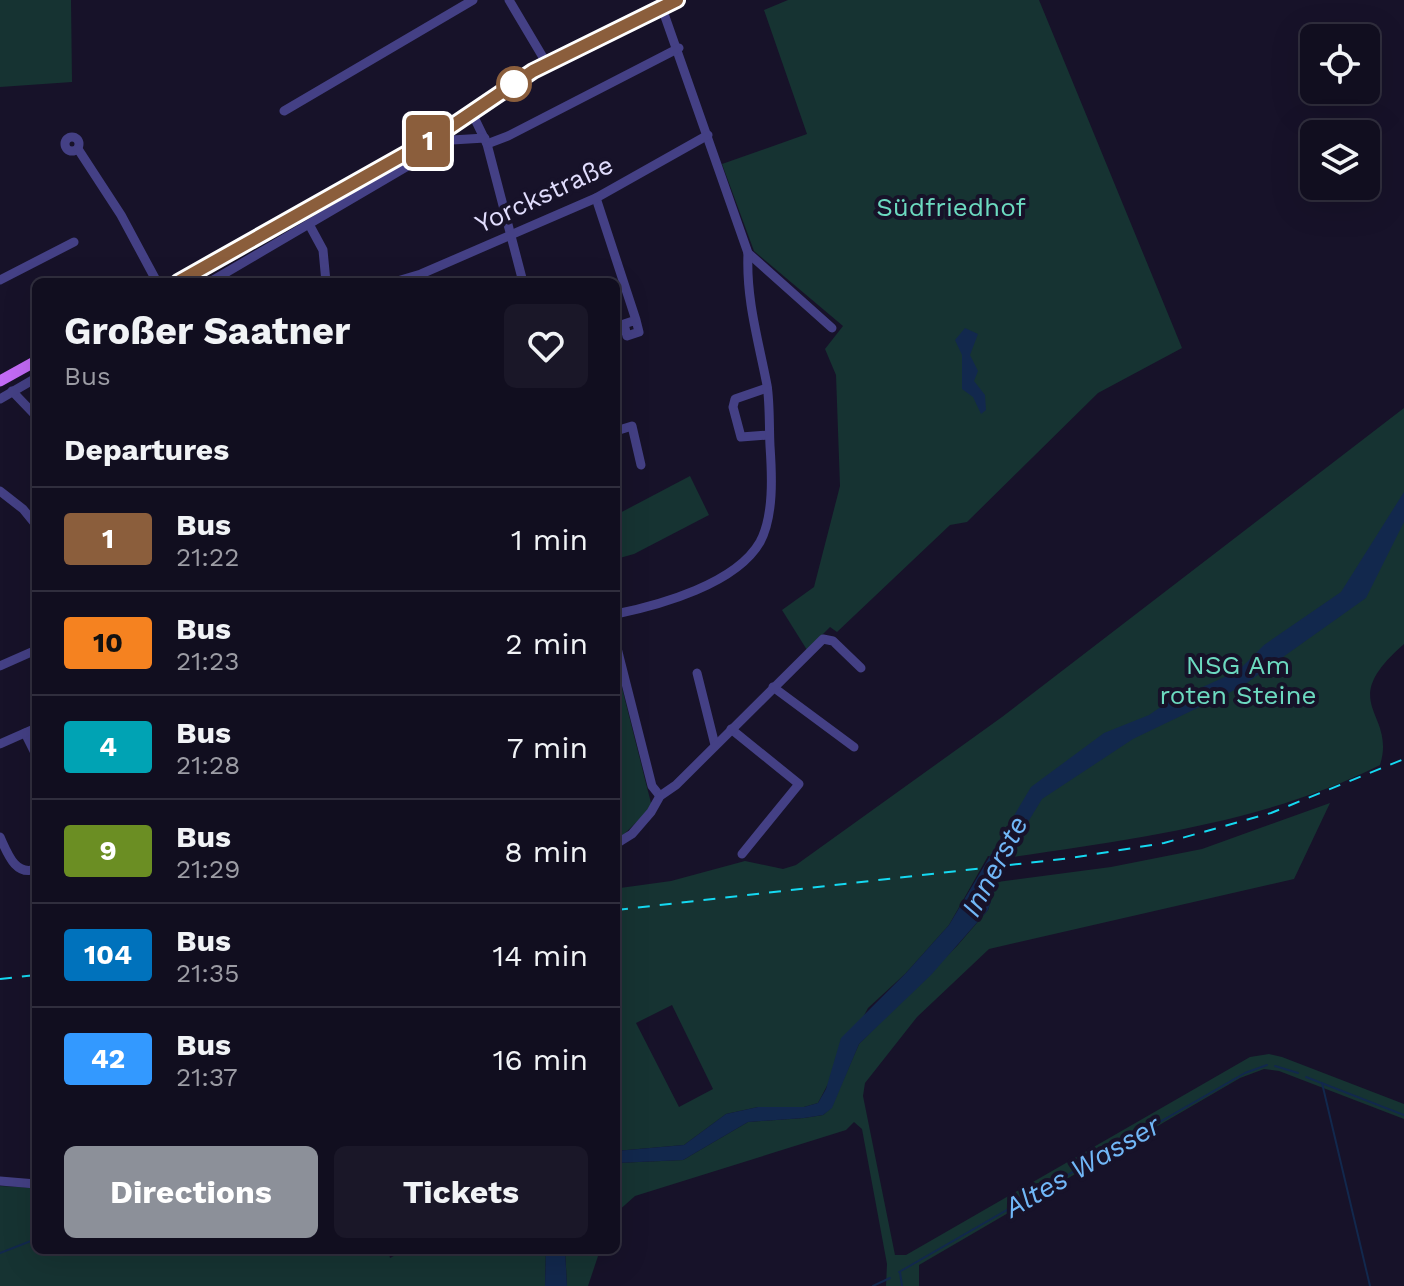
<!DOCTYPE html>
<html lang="en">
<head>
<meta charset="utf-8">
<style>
	body { margin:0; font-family:"Work Sans",sans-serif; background:#1a1728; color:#f1f3f6; height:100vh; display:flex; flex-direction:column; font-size:30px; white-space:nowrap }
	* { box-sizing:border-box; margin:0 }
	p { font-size:26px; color:#9c9ca4 }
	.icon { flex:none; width:44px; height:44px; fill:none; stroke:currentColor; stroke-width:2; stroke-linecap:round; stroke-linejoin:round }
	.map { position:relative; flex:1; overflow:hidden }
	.details { position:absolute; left:32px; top:278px; width:588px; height:976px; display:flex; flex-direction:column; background:#110e1f; border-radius:12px; box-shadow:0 8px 32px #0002,0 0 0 2px #302e3d }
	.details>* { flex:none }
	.badge { padding:0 16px; border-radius:6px; font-size:28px; line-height:52px }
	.controls { position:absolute; left:1300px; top:24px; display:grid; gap:16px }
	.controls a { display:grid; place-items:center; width:80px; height:80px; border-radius:12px; background:#110e1f; box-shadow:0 8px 32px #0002,0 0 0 2px #302e3d; font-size:40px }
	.map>.badge { position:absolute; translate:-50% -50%; box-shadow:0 0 0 4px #fff }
	h2 { padding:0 32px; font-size:30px; line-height:72px }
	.round { display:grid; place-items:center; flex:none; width:84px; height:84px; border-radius:12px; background:#1a1728 }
	.headline { display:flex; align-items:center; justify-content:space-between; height:136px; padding:0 32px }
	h1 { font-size:38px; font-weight:700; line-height:60px }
	.button { display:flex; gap:16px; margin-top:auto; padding:16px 32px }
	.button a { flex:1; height:92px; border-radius:12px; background:#8c9099; color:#fff; font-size:32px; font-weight:700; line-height:92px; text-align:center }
	.button a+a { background:#1a1728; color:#f1f3f6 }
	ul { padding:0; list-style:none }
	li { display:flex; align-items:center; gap:24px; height:104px; padding:0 32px; border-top:2px solid #302e3d }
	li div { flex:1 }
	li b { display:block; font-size:30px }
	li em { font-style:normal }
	li .badge { min-width:88px; font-weight:700; text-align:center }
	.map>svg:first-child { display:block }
</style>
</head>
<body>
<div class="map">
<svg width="1404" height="1286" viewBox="0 0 1404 1286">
	<rect width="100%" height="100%" fill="#171229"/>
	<g fill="#163332" fill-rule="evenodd">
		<polygon points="0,0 71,0 72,82 0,87"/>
		<polygon points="788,0 1039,0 1182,348 1098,393 967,522 950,525 837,632 830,627 807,650 782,610 814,587 840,486 836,375 825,349 843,326 754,251 722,164 807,134 764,10"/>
		<path d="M 1404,408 L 1404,644 C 1334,705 1397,711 1380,765 C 1265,823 1132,839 1006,858 L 988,856 L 949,925 L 906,973 L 868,1008 L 818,1103 L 804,1107 L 758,1107 L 726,1114 L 684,1145 L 616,1151 L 616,852 L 620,888 L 671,881 L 745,861 L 783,869 L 796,865 L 1002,717 ZM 672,1005 L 713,1089 L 679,1107 L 636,1023 Z"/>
		<polygon points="690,476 709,515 634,554 616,559 616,515"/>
		<polygon points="616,664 652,807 616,842"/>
		<polygon points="1330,803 1294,879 989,949 917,1017 865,1083 863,1096 895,1255 906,1255 1250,1057 1269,1054 1282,1057 1404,1104 1404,1119 1279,1071 1264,1069 1240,1078 919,1265 919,1286 886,1286 887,1264 862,1129 854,1122 846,1130 635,1196 616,1213 616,1163 683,1160 748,1122 804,1118 823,1115 831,1108 859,1044 957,946 988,910 997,882 1111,867 1202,849"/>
		<polygon points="0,1186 36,1188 36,1250 388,1250 390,1258 405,1250 546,1250 545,1286 0,1286"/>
		<polygon points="565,1250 600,1250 588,1286 567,1286"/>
	</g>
	<g fill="#12284d">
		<polygon points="965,328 978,334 970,355 978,371 974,381 985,395 986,410 981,414 973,397 962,389 962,355 955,340"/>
		<polygon points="1404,492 1404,522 1366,598 1241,687 1133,739 1042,799 1003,863 988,910 931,975 859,1044 832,1108 823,1115 804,1118 748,1122 683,1160 616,1163 616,1151 684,1145 726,1114 758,1107 804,1107 818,1103 826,1089 841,1038 906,973 949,925 1031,787 1104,733 1149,715 1165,704 1238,671 1264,645 1341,592"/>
		<polygon points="546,1250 565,1250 567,1286 545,1286"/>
	</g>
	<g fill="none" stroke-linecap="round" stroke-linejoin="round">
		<g stroke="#12284d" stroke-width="2">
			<polyline points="1275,1066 1298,1073"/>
			<polyline points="1306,1077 1404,1115"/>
			<polyline points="1322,1083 1370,1286"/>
			<polyline points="0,1253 36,1239"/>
			<polyline points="899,1272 1245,1073 1267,1065"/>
			<polyline points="900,1272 902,1286"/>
			<polyline points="873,1286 890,1278"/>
		</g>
		<g stroke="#444085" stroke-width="9">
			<polyline points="509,0 547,64"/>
			<polyline points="662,8 748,253 832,328"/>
			<polyline points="284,111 473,0"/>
			<polyline points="472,113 487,144 523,282"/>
			<circle cx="72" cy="144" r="7"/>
			<polyline points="487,144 508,136 679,48"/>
			<polyline points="78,149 121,215 157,282"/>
			<polyline points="596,198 636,320 639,332 627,336 624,324 636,320"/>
			<polyline points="310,226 323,250 326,282"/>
			<polyline points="0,280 74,242"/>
			<polyline points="210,282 452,140 485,138"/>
			<polyline points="394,282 421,274 596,198 708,135"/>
			<polyline points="767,388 735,399 733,407 741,437 769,435"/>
			<polyline points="12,391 36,416"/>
			<polyline points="0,399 36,378"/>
			<polyline points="616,431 632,426 641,465"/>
			<polyline points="0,491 23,509 36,525"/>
			<path d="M 616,614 C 660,605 736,584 760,542 C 774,516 772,475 770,446 C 769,426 770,404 767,385 C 758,339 746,299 748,253"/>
			<polyline points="616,644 652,786 660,796"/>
			<polyline points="0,666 36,650"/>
			<polyline points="697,673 715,745"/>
			<polyline points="773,687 854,747"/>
			<polyline points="731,729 799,784 742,854"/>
			<polyline points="25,733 36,755"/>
			<polyline points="0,744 36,728"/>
			<path d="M 0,837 C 7,852 15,877 36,869"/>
			<polyline points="616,844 632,834 651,812 660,796 676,785 823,639 833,641 861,668"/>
			<polyline points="0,1181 36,1184"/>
		</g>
		<g stroke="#c36bf6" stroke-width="11">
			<polyline points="178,282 437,136 533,71 677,0"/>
			<polyline points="0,381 36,361"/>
		</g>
		<g stroke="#15d9f1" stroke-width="2" stroke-dasharray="12 10" stroke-linecap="butt">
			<polyline points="616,910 1071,858 1164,843 1271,813 1404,759"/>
			<polyline points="0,979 36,975"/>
		</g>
	</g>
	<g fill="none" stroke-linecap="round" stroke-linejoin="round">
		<g stroke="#fff" stroke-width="18">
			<polyline id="line" points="178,282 437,136 533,71 677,0"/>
		</g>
		<use href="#line" stroke="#8b5e3c" stroke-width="12"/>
	</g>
	<circle fill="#fff" stroke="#8b5e3c" stroke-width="4" cx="514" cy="84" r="16"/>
	<g text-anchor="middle" stroke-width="8" stroke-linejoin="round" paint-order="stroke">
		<g font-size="26" fill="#e1ddfd" stroke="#171229">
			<text transform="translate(544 194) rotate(-25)" y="9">Yorckstraße</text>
		</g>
		<g font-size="26" fill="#6cdac0" stroke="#171229">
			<text x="951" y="216">Südfriedhof</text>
			<text x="1238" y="674">NSG Am<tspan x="1238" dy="30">roten Steine</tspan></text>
		</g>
		<g font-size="28" font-style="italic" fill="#71b7f7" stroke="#171229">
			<text transform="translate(994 866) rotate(-62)" y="10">Innerste</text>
			<text transform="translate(1082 1166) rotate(-30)" y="10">Altes Wasser</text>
		</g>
	</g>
</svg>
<div class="controls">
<a><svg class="icon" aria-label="locate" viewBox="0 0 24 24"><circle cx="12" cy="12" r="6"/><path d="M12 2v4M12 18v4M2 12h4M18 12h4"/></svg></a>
<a><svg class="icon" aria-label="layers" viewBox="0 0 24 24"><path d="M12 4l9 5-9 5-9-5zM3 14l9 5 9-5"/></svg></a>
</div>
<b class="badge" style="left:428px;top:141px;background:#8b5e3c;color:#fff">1</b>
<section class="details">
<div class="headline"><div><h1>Großer Saatner</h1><p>Bus</p></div><a class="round"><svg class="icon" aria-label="heart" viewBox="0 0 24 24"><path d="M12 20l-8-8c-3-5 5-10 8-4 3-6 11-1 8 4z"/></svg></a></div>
<h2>Departures</h2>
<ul>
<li><span class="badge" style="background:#8b5e3c;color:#fff">1</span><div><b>Bus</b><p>21:22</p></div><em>1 min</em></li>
<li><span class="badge" style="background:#f58220;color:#111">10</span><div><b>Bus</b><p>21:23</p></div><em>2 min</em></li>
<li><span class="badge" style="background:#00a3b4;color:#fff">4</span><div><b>Bus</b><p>21:28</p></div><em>7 min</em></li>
<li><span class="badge" style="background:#6b8e23;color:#fff">9</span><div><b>Bus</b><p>21:29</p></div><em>8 min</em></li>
<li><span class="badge" style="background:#0072bc;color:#fff">104</span><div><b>Bus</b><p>21:35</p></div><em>14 min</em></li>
<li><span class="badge" style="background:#39f;color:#fff">42</span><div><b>Bus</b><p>21:37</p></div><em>16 min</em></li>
</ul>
<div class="button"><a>Directions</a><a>Tickets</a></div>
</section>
</div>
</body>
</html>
